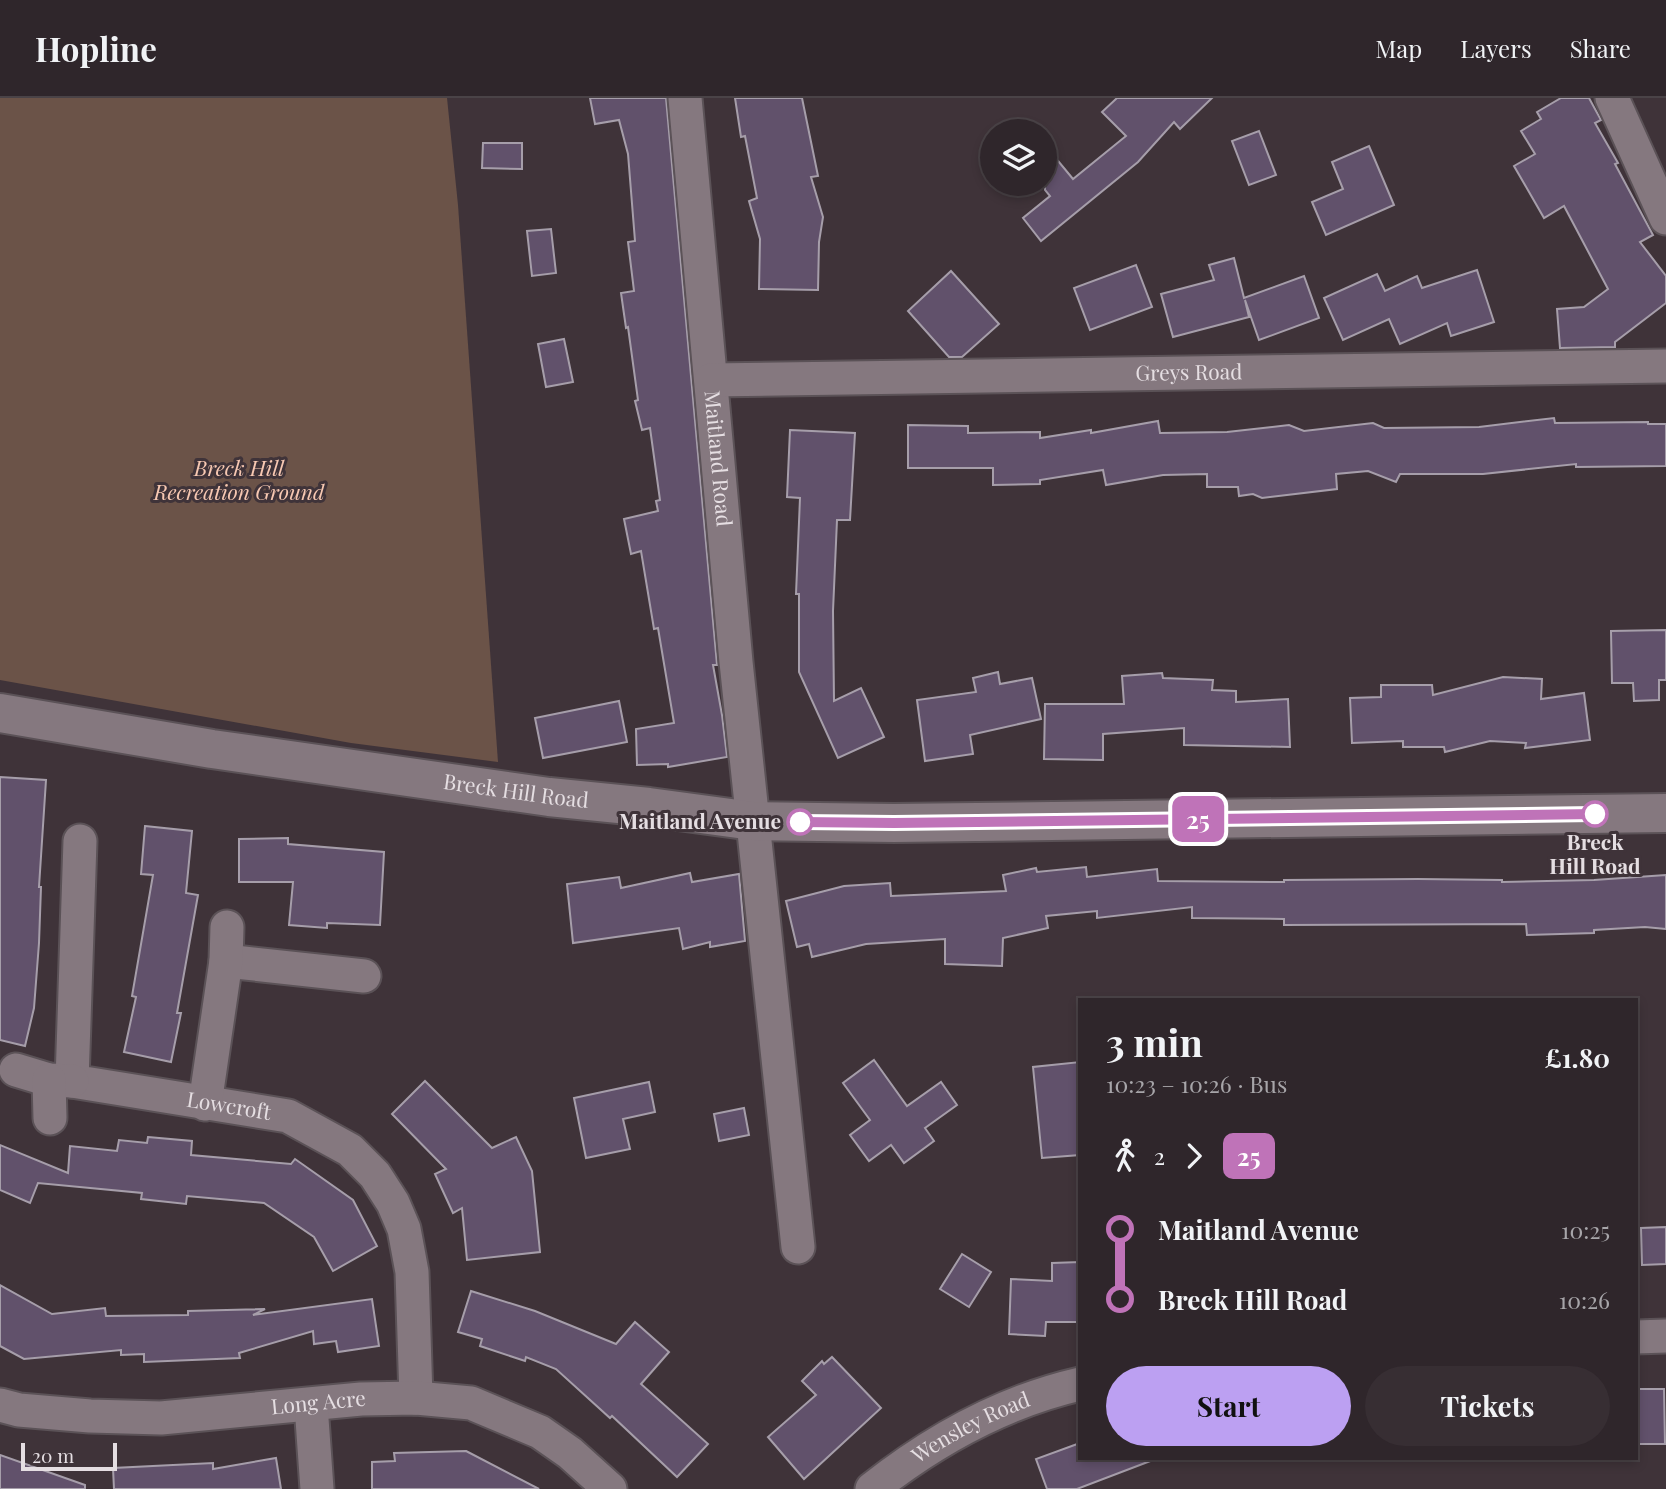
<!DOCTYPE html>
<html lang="en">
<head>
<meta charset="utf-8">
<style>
	body { margin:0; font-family:"Playfair Display",serif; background:#372e33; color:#f1f3f6; height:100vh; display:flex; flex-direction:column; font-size:26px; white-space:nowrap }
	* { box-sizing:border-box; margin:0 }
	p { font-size:23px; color:#a7a5a9 }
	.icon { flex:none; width:38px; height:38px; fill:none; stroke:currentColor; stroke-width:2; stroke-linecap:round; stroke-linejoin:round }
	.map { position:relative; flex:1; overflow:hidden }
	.drawer { position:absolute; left:1078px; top:900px; width:560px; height:462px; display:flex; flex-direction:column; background:#2f262b; border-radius:0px; box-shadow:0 4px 10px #0003,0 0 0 2px #4a4347 }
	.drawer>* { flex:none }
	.badge { padding:0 14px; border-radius:10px; font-size:24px; line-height:46px }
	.fabs { position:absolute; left:980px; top:21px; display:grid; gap:14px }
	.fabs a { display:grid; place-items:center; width:77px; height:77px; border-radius:50%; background:#2f262b; box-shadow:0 4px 10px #0003,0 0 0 2px #4a4347; font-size:35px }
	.scale { position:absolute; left:21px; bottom:18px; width:96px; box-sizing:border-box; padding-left:7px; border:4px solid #e5dee2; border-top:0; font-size:19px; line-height:24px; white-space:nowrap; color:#e5dee2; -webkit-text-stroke:5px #3f3339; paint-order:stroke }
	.map>.badge { position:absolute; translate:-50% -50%; box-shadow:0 0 0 4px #fff }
	.legs { display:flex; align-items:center; gap:10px; height:77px; padding:0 28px; font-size:23px }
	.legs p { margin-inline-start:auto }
	.overview { display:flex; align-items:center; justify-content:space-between; height:119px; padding:0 28px }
	h1 { font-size:38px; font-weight:700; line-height:52px }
	.action { display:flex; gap:14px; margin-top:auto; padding:14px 28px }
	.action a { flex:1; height:80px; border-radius:42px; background:#bca0f2; color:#111; font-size:28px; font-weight:700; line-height:80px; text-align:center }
	.action a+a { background:#372e33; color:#f1f3f6 }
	ul { padding:0 28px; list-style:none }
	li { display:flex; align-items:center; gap:24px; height:70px; font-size:26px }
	li i { display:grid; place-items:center; width:10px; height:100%; margin:0 9px; background:currentColor }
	li i::after { content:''; width:18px; height:18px; margin:-9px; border:5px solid; border-radius:50%; background:#2f262b }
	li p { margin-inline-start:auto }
	li:first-child i { background:linear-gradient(#0000 50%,currentColor 0) }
	li:last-child i { background:linear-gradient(currentColor 50%,#0000 0) }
	header { display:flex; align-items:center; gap:42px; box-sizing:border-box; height:98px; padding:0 35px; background:#2f262b; border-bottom:2px solid #4a4347 }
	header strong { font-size:33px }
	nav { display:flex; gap:38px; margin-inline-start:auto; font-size:24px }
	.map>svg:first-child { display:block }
</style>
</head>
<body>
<header>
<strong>Hopline</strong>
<nav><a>Map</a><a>Layers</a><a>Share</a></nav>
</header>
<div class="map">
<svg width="1666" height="1391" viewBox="0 0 1666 1391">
	<rect width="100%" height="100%" fill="#3f3339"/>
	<polygon fill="#6b5348" points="0,0 447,0 458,107 498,664 351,645 0,582"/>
	<g fill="#61516b" stroke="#a69eaa" stroke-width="2">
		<polygon points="590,0 666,0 717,567 713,567 722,617 727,659 668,669 668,666 637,667 636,631 674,625 658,530 654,531 641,453 631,456 624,421 658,413 656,403 660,402 650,330 642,332 635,303 638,302 628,229 626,230 621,195 634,193 628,144 635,143 628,56 619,22 595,26"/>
		<polygon points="735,0 802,0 818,78 811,79 823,119 819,144 818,192 759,191 760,141 749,103 757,100 745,38 741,39"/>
		<polygon points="1117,0 1212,0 1180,31 1174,24 1138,64 1041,143 1023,120 1050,98 1045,92 1045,47 1073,81 1126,38 1102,14"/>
		<polygon points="1561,0 1589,0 1601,22 1595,25 1618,65 1615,66 1653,137 1640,144 1666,178 1666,205 1615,244 1615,249 1560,250 1557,211 1584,209 1608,191 1564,108 1544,120 1514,68 1535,56 1521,33 1541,21 1537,14"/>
		<polygon points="1259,33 1276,77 1249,87 1232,43"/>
		<polygon points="483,45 522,45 522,71 482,70"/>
		<polygon points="1369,48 1394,107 1326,137 1312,104 1343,91 1332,64"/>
		<polygon points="551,131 556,175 532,178 527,133"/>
		<polygon points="1234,160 1244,200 1304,178 1319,220 1259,242 1245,202 1249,219 1173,239 1161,196 1214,182 1209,167"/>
		<polygon points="1136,167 1152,209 1090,232 1074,190"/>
		<polygon points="1477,172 1494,224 1451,238 1447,225 1400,246 1389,221 1343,242 1324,200 1377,176 1385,193 1417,178 1422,190"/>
		<polygon points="951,173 999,226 962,259 949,259 908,213"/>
		<polygon points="564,241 573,284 546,289 538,246"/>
		<polygon points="1554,320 1555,325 1648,324 1648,326 1666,326 1666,368 1576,369 1576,366 1483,376 1400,376 1396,384 1368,373 1336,376 1337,391 1262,400 1253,396 1239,398 1238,389 1207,389 1207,376 1163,377 1106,387 1103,372 1040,382 1040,386 993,387 993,370 908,370 908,327 968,328 968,335 1040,334 1040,340 1091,332 1091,335 1158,323 1160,335 1227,334 1289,327 1304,333 1373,325 1384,330 1479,329"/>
		<polygon points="790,332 855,335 850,422 837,422 833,513 834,603 861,590 884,639 838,660 799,574 799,496 796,496 800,400 787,399"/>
		<polygon points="1666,532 1666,582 1659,582 1659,602 1634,603 1633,585 1612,585 1611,533"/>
		<polygon points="998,574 1000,586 1032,580 1041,621 970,637 973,656 925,663 917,602 976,594 973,580"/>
		<polygon points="1162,575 1163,580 1213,582 1212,592 1236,593 1236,604 1288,601 1290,649 1184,647 1184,630 1103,636 1103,662 1044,661 1045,606 1124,606 1122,578"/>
		<polygon points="1503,579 1542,581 1541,601 1584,595 1590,642 1525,650 1526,645 1490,643 1445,654 1444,649 1403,649 1403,643 1352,645 1350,600 1381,599 1381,587 1432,587 1433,597"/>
		<polygon points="619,603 627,644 543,660 535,620"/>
		<polygon points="0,679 46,682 39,789 41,789 39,845 34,910 25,948 0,942"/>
		<polygon points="145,728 192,733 186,795 198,797 177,915 181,915 171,964 124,954 136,899 132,898 153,777 141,776"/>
		<polygon points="288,740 288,746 384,754 380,827 327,825 327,830 289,827 293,784 239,784 239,741"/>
		<polygon points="1086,769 1087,779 1157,771 1158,783 1284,784 1284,782 1418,781 1502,782 1502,784 1594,782 1666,777 1666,831 1645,829 1594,832 1594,835 1527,837 1526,826 1284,827 1284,821 1192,820 1192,809 1097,820 1097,813 1046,818 1048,830 1003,840 1002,868 945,866 945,841 866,846 812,859 809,846 797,849 786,803 844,788 890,785 891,798 1006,793 1003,777 1036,770 1037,774"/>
		<polygon points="690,775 692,784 739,776 745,843 710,849 710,844 683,851 679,830 573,845 567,786 619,779 621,790"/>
		<polygon points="874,962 907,1008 941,984 957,1007 925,1030 934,1043 904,1065 891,1047 869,1063 850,1037 870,1022 843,985"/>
		<polygon points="1080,964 1080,1057 1042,1060 1033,969"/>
		<polygon points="425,983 492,1050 516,1039 532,1073 540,1154 467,1162 462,1110 453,1115 435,1076 446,1071 392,1016"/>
		<polygon points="649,984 655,1014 623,1021 630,1051 586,1060 574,1000"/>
		<polygon points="744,1010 749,1037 719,1043 714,1016"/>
		<polygon points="148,1039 192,1043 191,1057 291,1066 295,1061 353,1102 377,1148 333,1173 314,1139 264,1105 187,1098 186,1106 141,1101 142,1095 38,1085 30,1105 0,1092 0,1047 68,1075 70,1048 117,1053 119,1042 147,1045"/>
		<polygon points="1666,1129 1666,1166 1642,1167 1641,1130"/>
		<polygon points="962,1156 991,1174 969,1209 940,1191"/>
		<polygon points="1080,1164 1080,1224 1046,1224 1045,1238 1009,1236 1011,1181 1052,1183 1052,1165"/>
		<polygon points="0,1187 52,1216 105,1210 106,1218 188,1217 188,1213 265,1211 253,1217 372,1201 379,1248 338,1254 336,1243 314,1246 313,1233 239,1255 240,1260 144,1264 144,1256 121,1257 121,1252 24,1261 0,1248"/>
		<polygon points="471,1193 535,1213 616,1246 635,1224 669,1254 641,1286 708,1346 677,1379 612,1318 610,1320 556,1271 526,1259 525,1263 480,1248 482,1241 458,1234"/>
		<polygon points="832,1259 881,1310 804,1381 768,1339 816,1297 802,1283 822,1263 824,1266"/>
		<polygon points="1636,1291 1664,1291 1665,1346 1636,1346"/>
		<polygon points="1080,1345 1080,1360 1153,1360 1153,1362 1077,1391 1047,1391 1036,1361"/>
		<polygon points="466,1353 539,1391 372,1391 372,1364 395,1363 394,1355"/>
		<polygon points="0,1357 85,1387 85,1391 0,1391"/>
		<polygon points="276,1360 281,1391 114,1391 113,1370 213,1365 213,1371"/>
	</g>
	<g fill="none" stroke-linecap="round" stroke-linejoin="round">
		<g stroke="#5b5257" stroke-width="37">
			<g id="minor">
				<path id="s1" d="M 685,0 L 736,564 L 798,1149"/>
				<polyline points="1612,0 1666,120"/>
				<path id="s2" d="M 711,282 L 1666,268"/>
				<path id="s3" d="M 80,743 L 72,983 L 288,1018 L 350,1052 L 375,1077 L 393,1105 L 404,1131 L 412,1174 L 416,1300"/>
				<polyline points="226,863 364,878"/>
				<polyline points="16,972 49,982 72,983"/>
				<polyline points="49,982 50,1020"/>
				<polyline points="205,1006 226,863 227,829"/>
				<polyline points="1636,1239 1666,1238"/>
				<path id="s4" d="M 0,1307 L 19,1312 L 90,1318 L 161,1320 L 361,1301 L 416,1300 L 471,1305 L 540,1334 L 570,1355 L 610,1391"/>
				<polyline points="311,1307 317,1391"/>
				<path id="s5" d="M 872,1391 C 934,1342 1002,1304 1080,1286"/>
			</g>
		</g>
		<g stroke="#5b5257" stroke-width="42">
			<g id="tertiary">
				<path id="s6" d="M 0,615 L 212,651 L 549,699 L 649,709 L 753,723 L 894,725 L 1666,715"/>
			</g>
		</g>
		<use href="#minor" stroke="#85787f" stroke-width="33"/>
		<use href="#tertiary" stroke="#85787f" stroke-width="38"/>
	</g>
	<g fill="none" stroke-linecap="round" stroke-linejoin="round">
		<g stroke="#fff" stroke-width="16">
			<polyline id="line-1" points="800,724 894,725 1595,716"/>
		</g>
		<use href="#line-1" stroke="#bf73b8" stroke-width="10"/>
	</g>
	<g fill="#fff" stroke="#bf73b8" stroke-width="3.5">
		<circle cx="1595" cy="716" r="12"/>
		<circle cx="800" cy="724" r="12"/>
	</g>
	<g text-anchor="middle" stroke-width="6" stroke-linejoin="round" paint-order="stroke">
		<g font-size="21" fill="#e5dee2" stroke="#3f3339">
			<text dy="7" stroke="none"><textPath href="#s2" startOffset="478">Greys Road</textPath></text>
			<text dy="7" stroke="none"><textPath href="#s1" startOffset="362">Maitland Road</textPath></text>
			<text dy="7" stroke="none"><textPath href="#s6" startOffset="522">Breck Hill Road</textPath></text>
			<text dy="7" stroke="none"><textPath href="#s3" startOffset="399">Lowcroft</textPath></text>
			<text dy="7" stroke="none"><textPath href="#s4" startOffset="320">Long Acre</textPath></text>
			<text dy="7" stroke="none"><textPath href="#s5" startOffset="117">Wensley Road</textPath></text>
		</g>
		<g font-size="21" font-style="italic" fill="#f7c8b2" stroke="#3f3339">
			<text x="239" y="378">Breck Hill<tspan x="239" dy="24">Recreation Ground</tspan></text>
		</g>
		<g font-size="21" font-weight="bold" fill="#e5dee2" stroke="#3f3339" text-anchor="end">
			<text x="781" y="731">Maitland Avenue</text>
			<text x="1595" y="752" text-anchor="middle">Breck<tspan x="1595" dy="24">Hill Road</tspan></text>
		</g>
	</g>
</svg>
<div class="fabs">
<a><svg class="icon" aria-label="layers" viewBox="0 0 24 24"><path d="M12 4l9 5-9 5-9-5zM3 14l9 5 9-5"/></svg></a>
</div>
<div class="scale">20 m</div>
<b class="badge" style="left:1198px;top:721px;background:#bf73b8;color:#fff">25</b>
<section class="drawer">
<div class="overview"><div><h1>3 min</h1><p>10:23 – 10:26 · Bus</p></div><b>£1.80</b></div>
<div class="legs"><svg class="icon" aria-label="walk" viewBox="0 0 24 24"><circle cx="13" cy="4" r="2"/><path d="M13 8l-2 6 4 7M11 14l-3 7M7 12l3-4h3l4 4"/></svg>2<svg class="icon" aria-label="forward" viewBox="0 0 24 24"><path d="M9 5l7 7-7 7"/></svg><b class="badge" style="background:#bf73b8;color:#fff">25</b></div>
<ul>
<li><i style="color:#bf73b8"></i><b>Maitland Avenue</b><p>10:25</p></li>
<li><i style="color:#bf73b8"></i><b>Breck Hill Road</b><p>10:26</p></li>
</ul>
<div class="action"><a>Start</a><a>Tickets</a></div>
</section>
</div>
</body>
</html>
